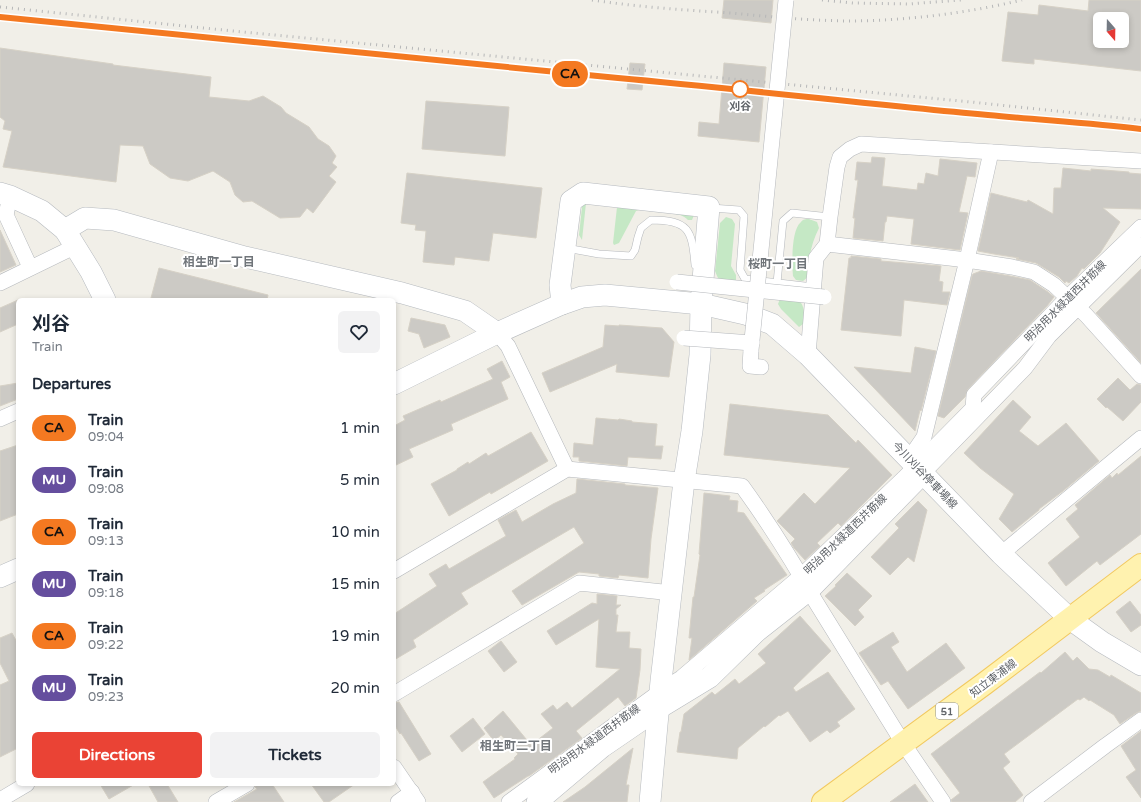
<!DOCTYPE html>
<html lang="en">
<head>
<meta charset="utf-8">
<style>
	body { margin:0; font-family:"Varela Round","Noto Sans JP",sans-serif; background:#f2f2f3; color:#1f2937; height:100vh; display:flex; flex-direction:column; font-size:15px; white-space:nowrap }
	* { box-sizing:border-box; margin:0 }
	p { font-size:13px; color:#747a83 }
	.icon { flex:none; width:22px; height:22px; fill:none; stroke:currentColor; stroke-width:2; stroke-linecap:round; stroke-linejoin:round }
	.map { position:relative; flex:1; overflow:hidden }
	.panel { position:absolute; left:16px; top:298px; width:380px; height:488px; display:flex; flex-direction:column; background:#fff; border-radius:6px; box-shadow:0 2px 6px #0003 }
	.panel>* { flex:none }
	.badge { padding:0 8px; border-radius:13px; font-size:14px; line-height:26px }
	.needle { width:26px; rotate:160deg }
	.tools { position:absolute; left:1093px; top:12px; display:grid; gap:8px }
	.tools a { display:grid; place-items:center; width:36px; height:36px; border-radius:6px; background:#fff; box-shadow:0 2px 6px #0003; font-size:20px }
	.map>.badge { position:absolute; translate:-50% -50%; box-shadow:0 0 0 2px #fff }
	h2 { padding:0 16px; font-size:15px; line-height:36px }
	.round { display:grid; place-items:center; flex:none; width:42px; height:42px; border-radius:6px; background:#f2f2f3 }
	.headline { display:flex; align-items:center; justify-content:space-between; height:68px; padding:0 16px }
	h1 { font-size:19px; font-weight:700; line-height:30px }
	.action { display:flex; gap:8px; margin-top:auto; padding:8px 16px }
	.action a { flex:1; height:46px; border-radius:6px; background:#ea4335; color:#fff; font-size:16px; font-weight:700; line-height:46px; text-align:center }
	.action a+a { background:#f2f2f3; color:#1f2937 }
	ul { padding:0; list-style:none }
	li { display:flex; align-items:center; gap:12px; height:52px; padding:0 16px }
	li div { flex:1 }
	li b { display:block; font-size:15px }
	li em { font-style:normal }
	li .badge { min-width:44px; font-weight:700; text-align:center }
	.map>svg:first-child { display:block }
</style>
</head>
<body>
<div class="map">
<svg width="1141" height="802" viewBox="0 0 1141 802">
	<rect width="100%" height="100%" fill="#f1efe8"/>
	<g fill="#c5e8c5">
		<polygon points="586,203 582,240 579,235 582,207"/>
		<path d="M 617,207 L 694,215 L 692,220 L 688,220 C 681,211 651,211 639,210 L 636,211 L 619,243 L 614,245 L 613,243 Z"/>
		<polygon points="726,217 732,219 735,224 731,266 736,275 736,281 720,283 715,271 720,223"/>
		<path d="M 809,219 L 817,222 L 819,228 C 811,244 808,259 808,277 L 803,281 L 796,280 L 793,276 C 792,264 791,230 801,222 C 803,219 806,219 809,219 Z"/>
		<path d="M 797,298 C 806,307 804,313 803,324 L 799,327 L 781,309 L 778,304 L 780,299 Z"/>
	</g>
	<g fill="#cccac5" stroke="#d6d1c6" fill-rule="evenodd">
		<polygon points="724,0 773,0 771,23 722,18"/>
		<path d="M 1089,0 L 1141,0 L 1141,71 L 1034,59 L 1034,64 L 1002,61 L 1008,12 L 1038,15 L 1039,5 L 1088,11 ZM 1100,19 L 1122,19 L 1122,41 L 1100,41 Z"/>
		<polygon points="0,48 113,64 113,65 211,77 209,97 249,101 263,96 281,107 286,113 309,127 318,139 329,146 336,156 332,163 337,167 329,176 336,182 313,213 307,208 300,217 280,218 252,201 243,202 235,195 230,182 213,171 188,181 170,178 150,164 143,146 120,145 116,182 3,167 12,131 3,129 5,121 0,117"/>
		<polygon points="630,63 645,64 642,90 627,89"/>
		<polygon points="724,63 766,67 759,142 698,136 699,122 719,124"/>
		<polygon points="426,101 509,107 505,156 422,149"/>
		<polygon points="872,157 885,158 882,186 917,190 918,183 924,184 926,173 938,176 940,159 977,163 975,177 967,176 959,212 968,213 960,250 911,244 914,219 887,216 886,222 885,222 883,241 853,238 855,218 853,218 858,180 855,180 857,162 871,163"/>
		<polygon points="1063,168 1091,171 1091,169 1129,172 1129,173 1141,174 1141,209 1103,208 1120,222 1100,253 1084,269 1082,268 1077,276 1069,283 1066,281 1065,283 1059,277 1036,263 1016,259 1019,258 994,254 978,251 991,193 1027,202 1028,200 1053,214 1054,188 1061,188"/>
		<polygon points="407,173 542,188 536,238 493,233 489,261 455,257 454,265 423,262 426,231 415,230 416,225 401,223"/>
		<polygon points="0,230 16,265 0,272"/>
		<polygon points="851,256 881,259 881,261 941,266 939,281 943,282 942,292 950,292 947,305 904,300 901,336 841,330 849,258 851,258"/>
		<polygon points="159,268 268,295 267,300 161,300 151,298"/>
		<polygon points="1141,269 1141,363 1096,313"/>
		<polygon points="981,271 1010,276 1030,280 1048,292 1054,297 1047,306 968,389 965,397 944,418 938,416 972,276 973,274"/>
		<polygon points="18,300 18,324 0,332 0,308"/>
		<polygon points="411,318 445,325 450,337 424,348 419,334 408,331"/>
		<polygon points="605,325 619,326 619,325 662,328 674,342 669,377 616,372 617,364 550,392 542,373 603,347"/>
		<polygon points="915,347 936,351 921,411 920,410 915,431 854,367 911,373"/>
		<polygon points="502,361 510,377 501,382 508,399 451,424 453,430 409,449 413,457 394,466 394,426 405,420 403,416 440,400 441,402 493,379 487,369"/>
		<polygon points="1118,378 1130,390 1137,384 1141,385 1141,402 1123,421 1107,407 1106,408 1097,399"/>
		<polygon points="18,383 18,399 0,406 0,386"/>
		<polygon points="1013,400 1031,417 1019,431 1038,446 1066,423 1099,461 1063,491 1039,509 1039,510 1012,532 999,519 1014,494 980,468 964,453"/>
		<polygon points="730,404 828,415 856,443 858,440 892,475 841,526 838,523 817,543 820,546 805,560 794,548 791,543 795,539 777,521 804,493 815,504 850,468 724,455"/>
		<polygon points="596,418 618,420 619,419 632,421 632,422 657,424 655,446 663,446 661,459 628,457 627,466 579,461 579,457 573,457 574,443 593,445"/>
		<polygon points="531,432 548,461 491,494 490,492 449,516 431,484 457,470 457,469 468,462 469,464 486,453 488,456"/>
		<polygon points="18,445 18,514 0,521 0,451"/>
		<polygon points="1141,456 1141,534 1100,565 1097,561 1066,586 1048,563 1080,537 1066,519 1078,509 1075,505 1110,475 1112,478 1117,473 1118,475"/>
		<polygon points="577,479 625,484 625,485 658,488 651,539 648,578 619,575 618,578 599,576 599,574 579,572 522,605 512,591 584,543 574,527 461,593 468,604 413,640 416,647 394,660 394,614 437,586 429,574 446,564 449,569 506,536 498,520 503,517 516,510 522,522 553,504 576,493"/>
		<polygon points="704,493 730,496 729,500 738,501 737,512 744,513 787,575 764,590 765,591 754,598 757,601 689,660 692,638 689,638 693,597 694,597 700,555 699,554"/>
		<polygon points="918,501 927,510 914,562 908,557 890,575 871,557 899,528 895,524"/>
		<polygon points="847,573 872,596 858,610 864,617 855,626 825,596 836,586 835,585"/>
		<polygon points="597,594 617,596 616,605 621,605 616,609 616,615 618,615 616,632 630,632 629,648 641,649 640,670 636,698 625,706 618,697 576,731 582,738 529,776 528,776 494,798 483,782 515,759 514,758 518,754 501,735 494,741 484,728 503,711 531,745 553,728 541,714 553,705 557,710 567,702 572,708 620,669 596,667 599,619 556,645 547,631 592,603 597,604"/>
		<polygon points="1130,601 1141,615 1141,625 1131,632 1116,612"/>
		<polygon points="800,616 831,651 793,688 796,692 828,672 855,709 837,722 840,726 830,733 827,730 810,742 788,711 780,716 779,715 765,727 764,726 738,748 737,759 677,752 680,732 681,732 684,714 712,692 715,695 735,679 739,684 766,663 758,654"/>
		<polygon points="893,632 899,642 891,647 907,672 946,643 965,668 908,709 888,681 881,685 859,653"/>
		<polygon points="12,633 18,644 18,748 0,757 0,685 9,681 0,663 0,638"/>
		<polygon points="501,641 517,662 504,672 488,651"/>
		<polygon points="1065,652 1073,661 1077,657 1089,669 1098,670 1110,677 1111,675 1141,693 1141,711 1136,713 1120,724 1114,715 1090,700 1089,701 1084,697 1080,700 1078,699 1004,754 1010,762 1003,768 1023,795 1015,802 952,802 951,800 960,793 931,754 1040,672 1041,673"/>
		<polygon points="399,702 431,754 419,761 401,733 400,734 394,724 394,703"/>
		<polygon points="473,718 485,734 462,752 450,736"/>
		<polygon points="1141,731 1141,798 1126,777 1136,770 1121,746"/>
		<polygon points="633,748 626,785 629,785 627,802 563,802 585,787"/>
		<polygon points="100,784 135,784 109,799"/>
		<polygon points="148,784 167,784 178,802 158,802"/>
		<polygon points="256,784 272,784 284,802 234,802 257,789 255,787"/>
		<polygon points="311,784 355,784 329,802 324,802"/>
		<polygon points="915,784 928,802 890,802"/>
	</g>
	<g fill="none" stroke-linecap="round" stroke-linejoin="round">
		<g stroke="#b5b8bc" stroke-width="8">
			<g id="lane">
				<polyline points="711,208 739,210 744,216 740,270 745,279 813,287"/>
				<path d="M 566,248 L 599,254 L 631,256 L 635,250 L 638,237 L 641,228 L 651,220 C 689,220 692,230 695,265"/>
				<polyline points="777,283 783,221 792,213 830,217"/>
			</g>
		</g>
		<g stroke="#b5b8bc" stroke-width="16">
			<g id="street">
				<polyline points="10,196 6,215 30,267"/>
				<polyline points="827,244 967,260 991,152"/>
				<polyline points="0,283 76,246"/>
				<polyline points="497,333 508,346 567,469"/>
				<polyline points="751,350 750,366 761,367"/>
				<polyline points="808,355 816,258 827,244 830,217 837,167 840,157 850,149 861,144 1141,161"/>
				<polyline points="0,419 18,411"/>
				<polyline points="909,459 924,437 967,260 1012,267 1034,272 1054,285 1086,315 1141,376"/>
				<polyline points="923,473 1025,368 1049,336 1141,245"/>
				<polyline points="1001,554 1141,438"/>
				<path d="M 394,571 L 567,469 L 742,486 C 768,522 792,560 814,599 L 903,743 L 943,802"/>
				<polyline points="394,694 579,583 672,593"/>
				<polyline points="394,767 418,802"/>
				<polyline points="0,800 27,784"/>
				<polyline points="216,802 247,784"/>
				<polyline points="398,802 412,792"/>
				<polyline points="509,802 661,691 681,678 801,576 904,478 973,408 974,395 1068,297 1141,227"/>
				<polyline points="1031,802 1105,746 1141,720"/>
			</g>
		</g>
		<g stroke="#b6babf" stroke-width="22">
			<g id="secondary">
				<polyline points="0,193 10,196 42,211 65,230 91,272 105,300"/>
				<polyline points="65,230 85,218 114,220 245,257 402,293 465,311 497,333"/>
				<polyline points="562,304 560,285 571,201 583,193 709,207 701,304 700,355 692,431 684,481 661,681 650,802"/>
				<polyline points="394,384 497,333 562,304 582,297 605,295 701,304 745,314 772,324 808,355 1001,554 1070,619 1102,642 1141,665"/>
				<polyline points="0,577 18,569"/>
				<polyline points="537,802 602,747 659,708 710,677 757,631 809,590 923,473"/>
			</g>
		</g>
		<g stroke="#f2c960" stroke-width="24">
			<polyline id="primary" points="823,802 984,684 1141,565"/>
		</g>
		<use href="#lane" stroke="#fff" stroke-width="7"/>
		<use href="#street" stroke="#fff" stroke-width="15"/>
		<use href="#secondary" stroke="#fff" stroke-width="21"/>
		<use href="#primary" stroke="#fff2af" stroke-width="22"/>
		<g stroke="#b6b7b8" stroke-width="3" stroke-dasharray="1 5" stroke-linecap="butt">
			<path d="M 592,0 C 638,7 684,10 731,13 C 772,17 813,21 855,21 C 911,20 967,13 1022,0"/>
			<polyline points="822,0 853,3 909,4 961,0"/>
			<polyline points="0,7 233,31 971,102 1141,120"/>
			<polyline points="0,16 618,79 718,87 988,115 1141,129"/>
		</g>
		<g stroke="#b5b8bc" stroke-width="16" stroke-linecap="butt">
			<g id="street-bridge">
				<polyline points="677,282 824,297"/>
				<polyline points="684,338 752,343"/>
				<polyline points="751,350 786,0"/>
			</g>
		</g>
		<use href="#street-bridge" stroke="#fff" stroke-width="15"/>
	</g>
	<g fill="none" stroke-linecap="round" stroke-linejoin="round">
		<g stroke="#fff" stroke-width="9">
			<path id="line" d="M 0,17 L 618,78 C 742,89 865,104 988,115 C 1039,120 1090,123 1141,129"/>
		</g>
		<use href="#line" stroke="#f47921" stroke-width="6"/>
	</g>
	<circle fill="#fff" stroke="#f47921" stroke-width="2" cx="740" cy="89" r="8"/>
	<g text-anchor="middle" stroke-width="4" stroke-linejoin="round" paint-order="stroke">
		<rect fill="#fff" stroke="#8f9295" stroke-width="1" x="936" y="703" width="22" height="16" rx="3"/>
		<g font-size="10" font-weight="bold" fill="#5f6368">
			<text x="947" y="715">51</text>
		</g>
		<g font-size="11" font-weight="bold" fill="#5f6368" stroke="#fff">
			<text x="740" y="110">刈谷</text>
		</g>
		<g font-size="11" fill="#5f6368" stroke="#fff">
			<text transform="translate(1065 301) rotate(-45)" y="4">明治用水緑道西井筋線</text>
			<text transform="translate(925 475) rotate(46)" y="4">今川刈谷停車場線</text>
			<text transform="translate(845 534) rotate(-44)" y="4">明治用水緑道西井筋線</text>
			<text transform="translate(993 678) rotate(-37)" y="4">知立東浦線</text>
			<text transform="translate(594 739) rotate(-36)" y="4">明治用水緑道西井筋線</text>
		</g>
		<g font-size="12" font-weight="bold" fill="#70757a" stroke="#fff">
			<text x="219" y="266">相生町一丁目</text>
			<text x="778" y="268">桜町一丁目</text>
			<text x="516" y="750">相生町二丁目</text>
		</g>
	</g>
</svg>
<div class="tools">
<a><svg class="needle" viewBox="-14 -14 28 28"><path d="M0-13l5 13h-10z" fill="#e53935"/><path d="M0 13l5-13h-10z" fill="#747a83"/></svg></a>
</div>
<b class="badge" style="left:570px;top:74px;background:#f47921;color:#111">CA</b>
<section class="panel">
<div class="headline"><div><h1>刈谷</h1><p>Train</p></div><a class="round"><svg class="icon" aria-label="heart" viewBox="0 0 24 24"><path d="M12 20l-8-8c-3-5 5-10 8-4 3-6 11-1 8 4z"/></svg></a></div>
<h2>Departures</h2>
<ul>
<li><span class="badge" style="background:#f47921;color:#111">CA</span><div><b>Train</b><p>09:04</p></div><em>1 min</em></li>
<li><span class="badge" style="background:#654e9e;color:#fff">MU</span><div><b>Train</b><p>09:08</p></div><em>5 min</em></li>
<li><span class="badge" style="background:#f47921;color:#111">CA</span><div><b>Train</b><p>09:13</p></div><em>10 min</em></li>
<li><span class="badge" style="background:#654e9e;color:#fff">MU</span><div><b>Train</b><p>09:18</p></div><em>15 min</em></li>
<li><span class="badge" style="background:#f47921;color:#111">CA</span><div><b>Train</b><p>09:22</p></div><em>19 min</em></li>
<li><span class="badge" style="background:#654e9e;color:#fff">MU</span><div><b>Train</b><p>09:23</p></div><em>20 min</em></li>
</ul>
<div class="action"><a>Directions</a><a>Tickets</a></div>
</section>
</div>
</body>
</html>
